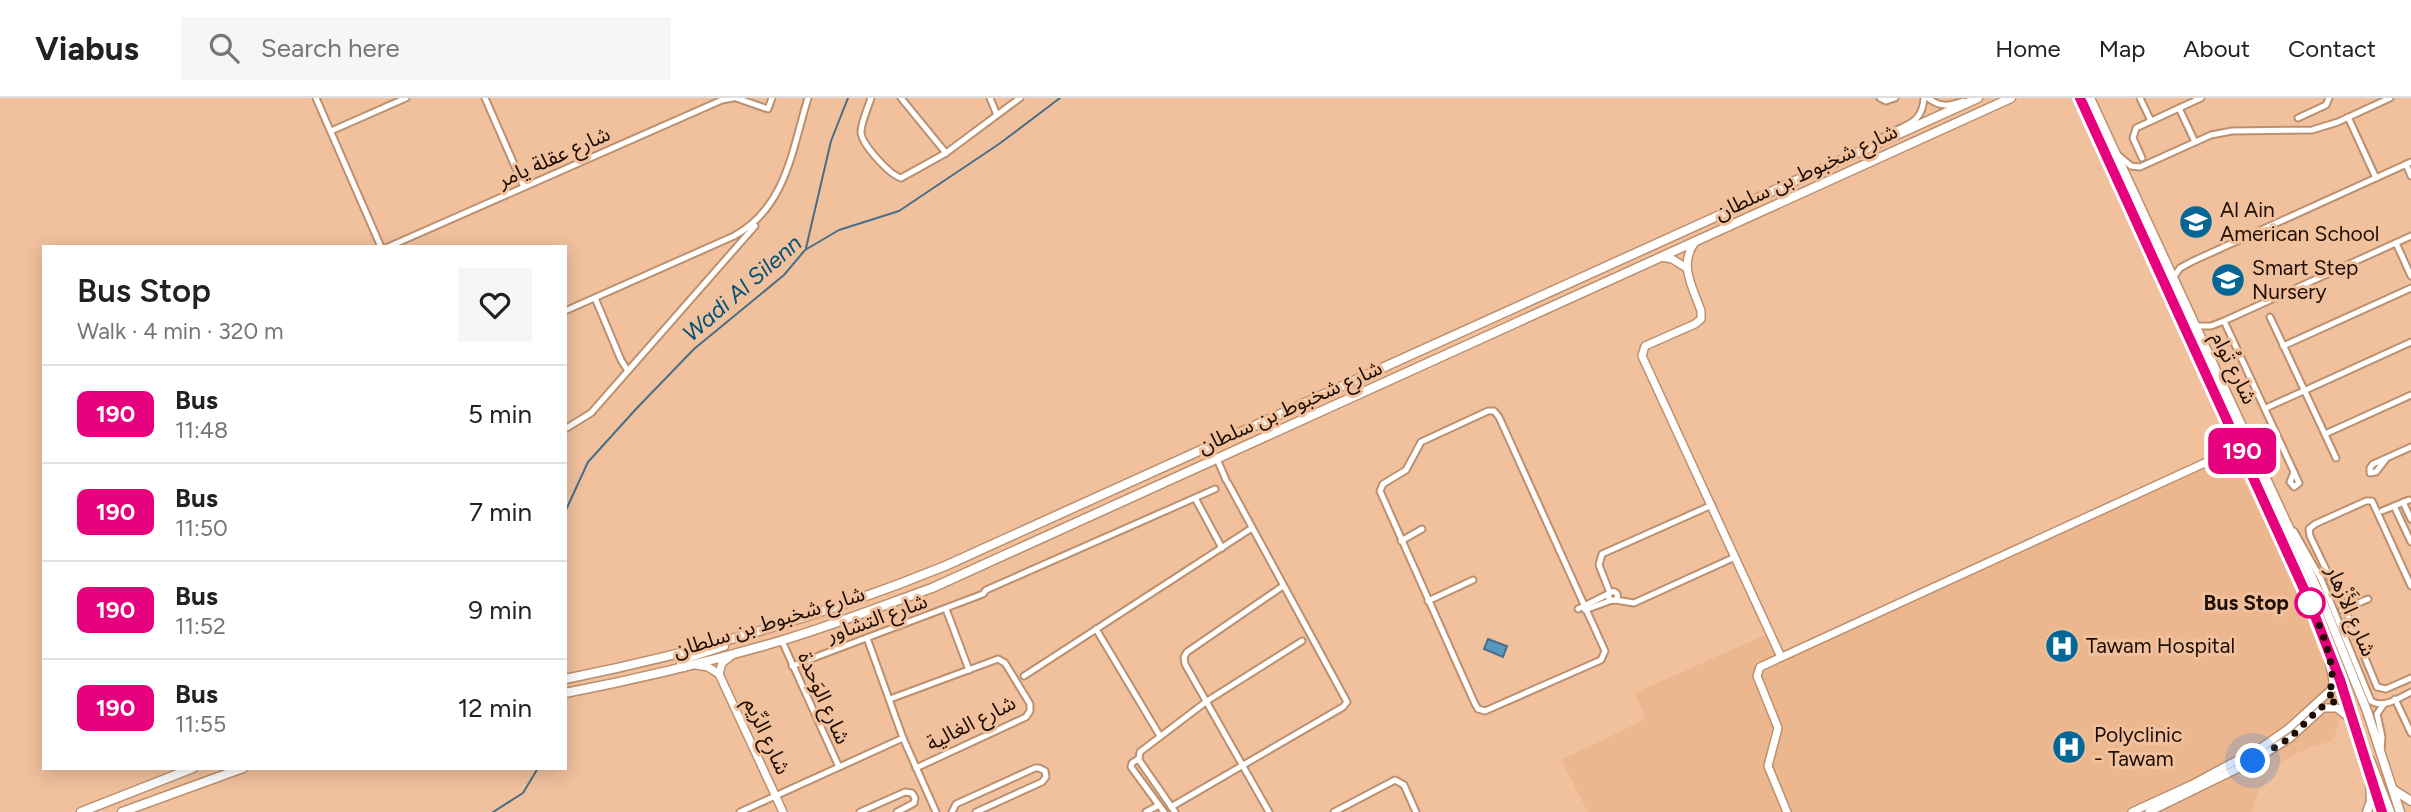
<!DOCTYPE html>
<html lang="en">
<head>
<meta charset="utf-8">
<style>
	body { margin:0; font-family:Figtree,"Noto Sans Arabic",sans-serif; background:#f6f6f6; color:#222; height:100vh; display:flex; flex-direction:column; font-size:26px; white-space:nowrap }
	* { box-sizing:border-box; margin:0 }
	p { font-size:23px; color:#767676 }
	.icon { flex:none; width:38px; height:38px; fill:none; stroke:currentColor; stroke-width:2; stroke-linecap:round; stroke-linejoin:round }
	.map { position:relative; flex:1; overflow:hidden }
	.panel { position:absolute; left:42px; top:147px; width:525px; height:525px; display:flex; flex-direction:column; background:#fff; border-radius:0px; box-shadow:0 4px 18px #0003 }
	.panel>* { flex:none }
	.badge { padding:0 14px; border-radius:10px; font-size:24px; line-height:46px }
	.you { position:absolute; width:35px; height:35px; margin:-18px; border:5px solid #fff; border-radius:50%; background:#1a73e8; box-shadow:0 0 0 10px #1a73e833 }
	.map>.badge { position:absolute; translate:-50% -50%; box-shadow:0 0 0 4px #fff }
	.round { display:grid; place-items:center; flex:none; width:74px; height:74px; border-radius:0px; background:#f6f6f6 }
	.overview { display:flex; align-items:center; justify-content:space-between; height:119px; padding:0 35px }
	h1 { font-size:33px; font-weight:600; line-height:52px }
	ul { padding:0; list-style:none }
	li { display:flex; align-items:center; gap:21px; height:98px; padding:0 35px; border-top:2px solid #e0e0e0 }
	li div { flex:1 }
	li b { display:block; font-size:26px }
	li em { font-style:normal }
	li .badge { min-width:77px; font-weight:700; text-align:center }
	header { display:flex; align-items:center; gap:42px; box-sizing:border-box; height:98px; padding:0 35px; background:#fff; border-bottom:2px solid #e0e0e0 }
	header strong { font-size:33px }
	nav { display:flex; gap:38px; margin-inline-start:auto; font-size:24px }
	.search { width:490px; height:63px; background:#f6f6f6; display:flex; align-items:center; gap:18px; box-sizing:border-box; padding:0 24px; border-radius:0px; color:#767676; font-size:26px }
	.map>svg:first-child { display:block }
</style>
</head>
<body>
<header>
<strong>Viabus</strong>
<div class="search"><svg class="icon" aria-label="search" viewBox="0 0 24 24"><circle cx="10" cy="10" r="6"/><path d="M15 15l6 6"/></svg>Search here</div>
<nav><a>Home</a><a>Map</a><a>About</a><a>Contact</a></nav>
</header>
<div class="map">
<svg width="2411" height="714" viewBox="0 0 2411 714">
	<rect width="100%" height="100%" fill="#f1c19e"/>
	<polygon fill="#ecb78e" points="2232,359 2285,465 2339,605 2339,627 2332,643 2308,650 2282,663 2258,694 2251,714 1588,714 1561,662 1646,621 1635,595 1767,536 1778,560"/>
	<polygon fill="#5a97bf" stroke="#486e87" stroke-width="2" points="1488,541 1507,548 1503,559 1484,551"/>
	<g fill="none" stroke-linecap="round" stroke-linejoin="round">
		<g stroke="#486e87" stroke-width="2">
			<polyline points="806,150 831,43 848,0"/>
			<polyline points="565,414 588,364 636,311 694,251 784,177 805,152 839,132 899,113 999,46 1060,0"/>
			<polyline points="493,714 523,695 538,670"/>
		</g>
		<g stroke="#bc8f6d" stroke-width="9">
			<g id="street">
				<polyline points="316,0 381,149"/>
				<polyline points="485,0 524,89"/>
				<polyline points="736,0 768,11 772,0"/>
				<path d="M 871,0 C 868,10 862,22 861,33 C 860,45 890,77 901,80 L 946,55 L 1020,0"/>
				<polyline points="901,0 946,55"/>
				<polyline points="990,0 997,17"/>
				<polyline points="1880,0 1886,3 1895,0"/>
				<path d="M 1928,0 C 1941,10 1949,8 1963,3"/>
				<polyline points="2140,0 2151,23"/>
				<polyline points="2179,10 2195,44"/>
				<polyline points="2348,19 2376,80"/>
				<polyline points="2298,20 2326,7 2329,0"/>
				<polyline points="331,33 406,0"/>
				<path d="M 1882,40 C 1902,26 1922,29 1924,0"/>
				<polyline points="2119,58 2131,68 2140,69 2211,37 2232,33 2312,32 2338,24 2390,0"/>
				<polyline points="2142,60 2133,40 2136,30 2201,0"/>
				<polyline points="2406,66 2411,78"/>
				<polyline points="2396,145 2411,178"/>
				<polyline points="388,149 722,2 733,0"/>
				<polyline points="2173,180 2180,170 2193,163 2411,64"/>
				<polyline points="595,200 621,262 628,273"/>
				<path d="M 565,213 L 734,138 C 786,110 792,52 808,0"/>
				<polyline points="2270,219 2336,360"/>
				<polyline points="2224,223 2294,374"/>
				<polyline points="2196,228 2211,228 2224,223 2411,138"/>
				<polyline points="2283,248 2411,190"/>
				<polyline points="2266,310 2411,244"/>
				<polygon points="1488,313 1494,313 1499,319 1605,553 1601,562 1485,613 1478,611 1475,606 1380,393 1383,386 1406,372 1421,344"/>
				<polyline points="565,331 591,315 755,128"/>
				<polyline points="2325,336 2411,297"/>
				<polyline points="1217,361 1226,382"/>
				<polyline points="2386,361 2376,374 2370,375 2370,370 2373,366 2411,349"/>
				<polygon points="2294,374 2299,385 2294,389 2290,384"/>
				<polyline points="1195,400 1222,450"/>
				<polyline points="2403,404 2411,421"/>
				<polyline points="2394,408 2411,444"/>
				<polyline points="2382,413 2409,402"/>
				<path d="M 2294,433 L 2321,481 L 2371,603 C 2383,611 2399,600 2411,594"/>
				<polyline points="1401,443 1422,431"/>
				<polyline points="2411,488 2372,403 2366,403 2315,426 2309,431 2310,438 2345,511 2377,589 2386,591 2411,580"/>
				<circle cx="1613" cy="498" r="4.5"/>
				<polyline points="1610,495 1599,467 1602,456 1712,407"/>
				<polyline points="1615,502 1634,505 1735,459"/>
				<polyline points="1428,503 1473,482"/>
				<polyline points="946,511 969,572"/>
				<polyline points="1578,511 1610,495"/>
				<polyline points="1585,512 1612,502"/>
				<polyline points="2342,512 2368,501"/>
				<polyline points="1096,531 1160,638"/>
				<polyline points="867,540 903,640 936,714"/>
				<polyline points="782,543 839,669"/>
				<polyline points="792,568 983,496 986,492 1215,391"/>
				<polyline points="1024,578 1252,430"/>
				<polyline points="890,601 998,561 1005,565 1030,606 1030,613 1026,619 916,670"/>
				<polyline points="2395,601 2411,635"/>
				<polyline points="2381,652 2382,639 2377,616 2384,606"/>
				<polyline points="1138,661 1132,665 1131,669 1164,714"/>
				<polyline points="1171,709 1343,609 1347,604 1228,385"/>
				<polyline points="740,714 903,640"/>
				<polyline points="860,714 905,694 912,695 915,700 914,705 897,714"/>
				<polyline points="952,714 956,706 1035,670 1039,670 1045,673 1046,679 1042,684 976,714"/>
				<polyline points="1146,714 1159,707"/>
				<polyline points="1175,714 1139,662 1140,654 1207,603 1302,543"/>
				<polyline points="1269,714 1185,566 1184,559 1187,554 1283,488"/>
				<polyline points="1334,714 1395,682 1404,687 1416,714"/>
			</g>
		</g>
		<g stroke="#bc8f6d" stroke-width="10">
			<g id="secondary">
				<path d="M 1695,144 C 1678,167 1693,189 1701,213 L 1701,221 L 1695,226 L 1645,248 L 1642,258 L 1781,559"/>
				<polyline points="1662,159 1672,161 1685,169"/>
				<polyline points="696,567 708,569 719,576 783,714"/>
				<polyline points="719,576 722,565 731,558"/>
				<polyline points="1787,714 1768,668 1778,630 1757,578 1760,569 2209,363 2230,353 2236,340"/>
				<polyline points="2132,714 2191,687 2262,649 2289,630 2332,591 2333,582 2328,558"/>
				<polyline points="2149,714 2253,663 2290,640 2323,610 2337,610 2352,622"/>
			</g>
		</g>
		<g stroke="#bc8f6d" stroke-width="11">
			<g id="primary">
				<polyline points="2080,0 2308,501 2340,582 2382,714"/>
				<polyline points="2090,0 2320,497 2367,613 2400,714"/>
				<polyline points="684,569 681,566 684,561 724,548"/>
				<path d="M 565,581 C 696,555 822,518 945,468 L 1978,0"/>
				<path d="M 565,595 C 638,581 709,564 780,543 C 831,528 882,508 932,490 L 2011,0"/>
				<polyline points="2370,662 2390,714"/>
				<polyline points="2394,692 2411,703"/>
				<polyline points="81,714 193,670"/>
				<polyline points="122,714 243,670"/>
				<polyline points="2367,714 2371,703 2370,681"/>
			</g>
		</g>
		<use href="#street" stroke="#fff" stroke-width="5"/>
		<use href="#secondary" stroke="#fff" stroke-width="7"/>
		<use href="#primary" stroke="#fff" stroke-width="8"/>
	</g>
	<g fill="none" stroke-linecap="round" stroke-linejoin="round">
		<g stroke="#fff" stroke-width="16">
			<polyline id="line" points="2080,0 2308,500 2340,582 2382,714"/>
		</g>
		<use href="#line" stroke="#e6007e" stroke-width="10"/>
		<path stroke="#1e0e03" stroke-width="7" stroke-dasharray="0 12.6" d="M 2253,663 L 2290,640 L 2320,610 L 2336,603 L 2334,597 L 2327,597 C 2343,578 2317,522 2308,500 L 2310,505"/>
	</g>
	<defs>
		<g id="school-disc" transform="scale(1.75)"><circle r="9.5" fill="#056796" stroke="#f1c19e"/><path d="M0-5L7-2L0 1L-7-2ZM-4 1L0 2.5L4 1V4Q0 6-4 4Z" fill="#fff"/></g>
		<g id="hospital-disc" transform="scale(1.75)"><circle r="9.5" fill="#056796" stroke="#f1c19e"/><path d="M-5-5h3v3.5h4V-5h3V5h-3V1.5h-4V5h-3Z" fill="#fff"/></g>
	</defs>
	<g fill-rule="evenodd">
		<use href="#school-disc" x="2196" y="124"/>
		<use href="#school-disc" x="2228" y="182"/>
		<use href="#hospital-disc" x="2062" y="548"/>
		<use href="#hospital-disc" x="2069" y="649"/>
	</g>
	<circle fill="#fff" stroke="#e6007e" stroke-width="3.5" cx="2310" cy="505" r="14"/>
	<g text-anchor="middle" stroke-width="6" stroke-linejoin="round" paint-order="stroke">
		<g font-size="21" fill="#1e0e03" stroke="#f1c19e">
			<text transform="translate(554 59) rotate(-24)" y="7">شارع عقلة يامر</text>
			<text transform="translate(1806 74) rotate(-25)" y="7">شارع شخبوط بن سلطان</text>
			<text transform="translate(2234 270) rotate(64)" y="7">شارع تُوام</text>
			<text transform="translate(1290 309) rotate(-24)" y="7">شارع شخبوط بن سلطان</text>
			<text transform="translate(2351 513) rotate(67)" y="7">شارع الأَزْهار</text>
			<text transform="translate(877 520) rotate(-20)" y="7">شارع التشاور</text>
			<text transform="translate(769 524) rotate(-17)" y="7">شارع شخبوط بن سلطان</text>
			<text transform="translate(824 600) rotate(66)" y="7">شارع الوَحدة</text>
			<text transform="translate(971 625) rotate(-27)" y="7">شارع الغالية</text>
			<text transform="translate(767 638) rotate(65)" y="7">شارع الرِّيم</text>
		</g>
		<g font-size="21" fill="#1e0e03" stroke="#f1c19e" text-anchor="start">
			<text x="2220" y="119">Al Ain<tspan x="2220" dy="24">American School</tspan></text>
			<text x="2252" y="177">Smart Step<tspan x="2252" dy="24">Nursery</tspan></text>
			<text x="2086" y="555">Tawam Hospital</text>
			<text x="2094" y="644">Polyclinic<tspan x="2094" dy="24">- Tawam</tspan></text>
		</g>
		<g font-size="21" font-weight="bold" fill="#1e0e03" stroke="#f1c19e" text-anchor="end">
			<text x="2289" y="512">Bus Stop</text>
		</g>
		<g font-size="23" font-style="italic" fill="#005279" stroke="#f1c19e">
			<text transform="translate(742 190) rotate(-41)" y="8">Wadi Al Silenn</text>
		</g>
	</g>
</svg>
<div class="you" style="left:2253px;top:663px"></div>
<b class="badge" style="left:2242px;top:353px;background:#e6007e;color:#fff">190</b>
<section class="panel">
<div class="overview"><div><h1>Bus Stop</h1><p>Walk · 4 min · 320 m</p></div><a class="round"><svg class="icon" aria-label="heart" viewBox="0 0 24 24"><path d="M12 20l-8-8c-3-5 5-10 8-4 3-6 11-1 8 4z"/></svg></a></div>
<ul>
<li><span class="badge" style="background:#e6007e;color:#fff">190</span><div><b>Bus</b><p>11:48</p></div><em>5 min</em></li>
<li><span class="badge" style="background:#e6007e;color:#fff">190</span><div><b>Bus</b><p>11:50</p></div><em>7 min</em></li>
<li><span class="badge" style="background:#e6007e;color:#fff">190</span><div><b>Bus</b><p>11:52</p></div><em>9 min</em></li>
<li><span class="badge" style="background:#e6007e;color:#fff">190</span><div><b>Bus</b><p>11:55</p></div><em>12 min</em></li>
</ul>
</section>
</div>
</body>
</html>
